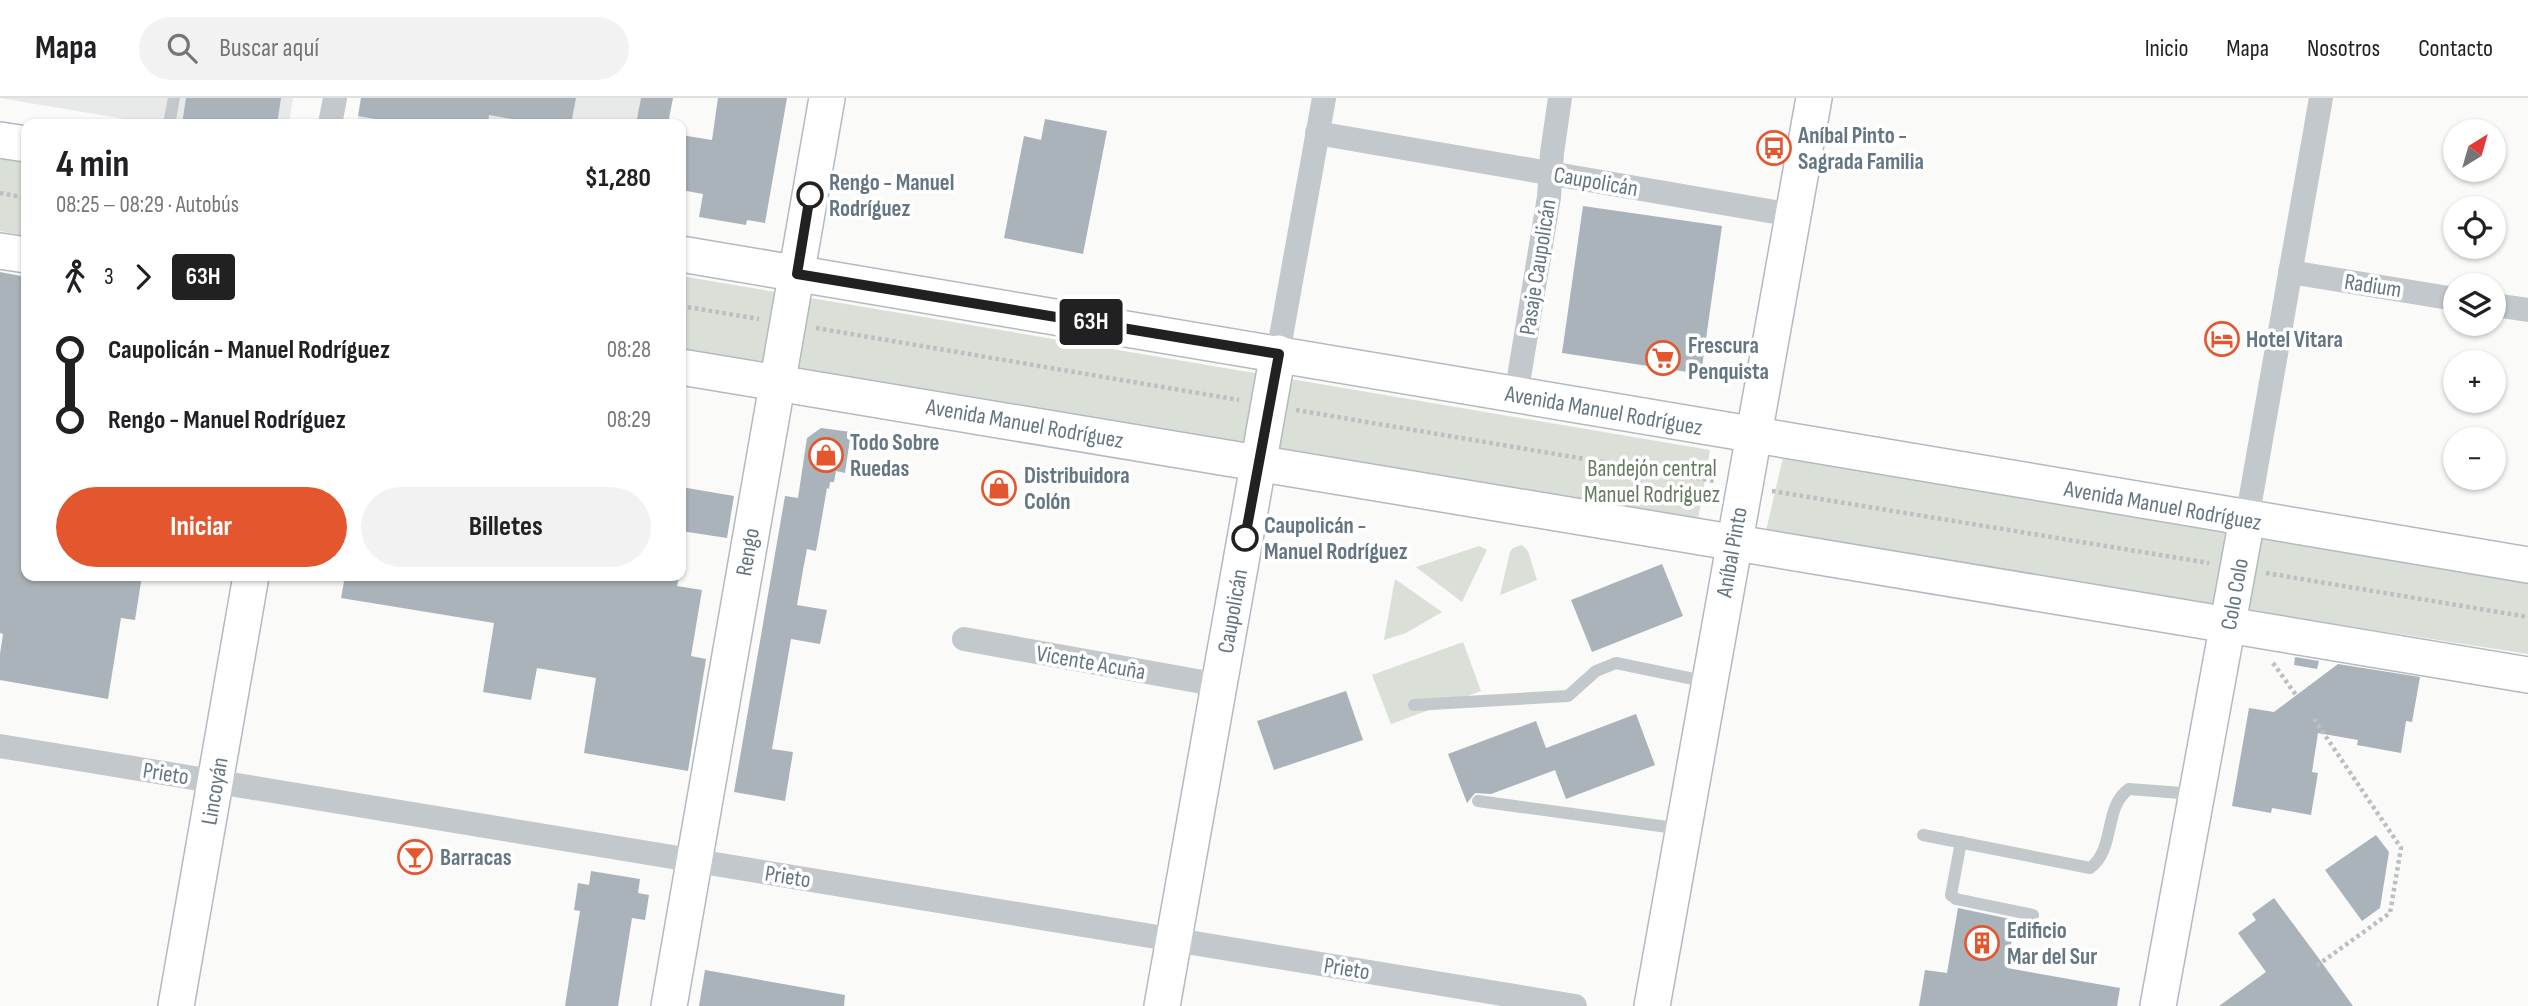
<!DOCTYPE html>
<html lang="es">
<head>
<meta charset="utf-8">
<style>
	body { margin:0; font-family:"Sofia Sans Condensed",sans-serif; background:#f2f2f2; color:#202124; height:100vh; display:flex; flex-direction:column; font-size:26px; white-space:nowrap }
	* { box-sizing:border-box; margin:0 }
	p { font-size:23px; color:#757577 }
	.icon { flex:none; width:38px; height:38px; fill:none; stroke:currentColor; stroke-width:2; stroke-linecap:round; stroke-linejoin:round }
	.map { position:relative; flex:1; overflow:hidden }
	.drawer { position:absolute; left:21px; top:21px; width:665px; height:462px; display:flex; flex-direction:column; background:#fff; border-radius:14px; box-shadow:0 2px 5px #0004 }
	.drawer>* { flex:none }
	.badge { padding:0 14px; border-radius:5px; font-size:24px; line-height:46px }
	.needle { width:46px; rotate:37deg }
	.tools { position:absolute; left:2443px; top:21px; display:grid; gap:14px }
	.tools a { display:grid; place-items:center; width:63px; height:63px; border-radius:50%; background:#fff; box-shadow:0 2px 5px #0004; font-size:35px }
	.map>.badge { position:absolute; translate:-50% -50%; box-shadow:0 0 0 4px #fff }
	.legs { display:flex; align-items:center; gap:10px; height:77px; padding:0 35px; font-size:23px }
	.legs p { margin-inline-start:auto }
	.head { display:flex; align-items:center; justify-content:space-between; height:119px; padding:0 35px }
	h1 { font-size:38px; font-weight:700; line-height:52px }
	.button { display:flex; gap:14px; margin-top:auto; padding:14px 35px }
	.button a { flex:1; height:80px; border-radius:42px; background:#e4572e; color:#fff; font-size:28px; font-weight:700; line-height:80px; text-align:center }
	.button a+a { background:#f2f2f2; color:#202124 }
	ul { padding:0 35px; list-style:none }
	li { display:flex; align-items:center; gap:24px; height:70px; font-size:26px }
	li i { display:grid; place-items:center; width:10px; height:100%; margin:0 9px; background:currentColor }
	li i::after { content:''; width:18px; height:18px; margin:-9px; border:5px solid; border-radius:50%; background:#fff }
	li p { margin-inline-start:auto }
	li:first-child i { background:linear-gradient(#0000 50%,currentColor 0) }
	li:last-child i { background:linear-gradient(currentColor 50%,#0000 0) }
	header { display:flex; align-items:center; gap:42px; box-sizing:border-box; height:98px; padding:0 35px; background:#fff; border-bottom:2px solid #e0e0e0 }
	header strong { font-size:33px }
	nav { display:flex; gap:38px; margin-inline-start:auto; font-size:24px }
	.search { width:490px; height:63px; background:#f2f2f2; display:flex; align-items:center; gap:18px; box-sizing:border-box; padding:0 24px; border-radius:38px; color:#757577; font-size:26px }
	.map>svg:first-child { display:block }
</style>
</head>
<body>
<header>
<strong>Mapa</strong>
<div class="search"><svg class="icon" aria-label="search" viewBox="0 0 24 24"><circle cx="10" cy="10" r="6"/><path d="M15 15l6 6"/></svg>Buscar aquí</div>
<nav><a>Inicio</a><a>Mapa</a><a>Nosotros</a><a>Contacto</a></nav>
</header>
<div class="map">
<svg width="2528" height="908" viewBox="0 0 2528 908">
	<rect width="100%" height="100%" fill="#fafaf8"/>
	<g fill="#e8e9e9">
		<polygon points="0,0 293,0 289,26 154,26"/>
		<polygon points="361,0 641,0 636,26 357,26"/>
	</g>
	<g fill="#dadfd7">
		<polygon points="0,59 26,64 26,138 0,133"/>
		<polygon points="681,178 1710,352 1696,433 681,250"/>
		<polygon points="1784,355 2528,484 2528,556 1765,437"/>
		<polygon points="1522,447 1528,453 1537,482 1500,497 1510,454 1513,450"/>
		<polygon points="1479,448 1487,452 1462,504 1416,469"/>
		<polygon points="1395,481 1442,514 1406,535 1384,542"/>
		<polygon points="1463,544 1481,593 1391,626 1372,577"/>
	</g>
	<g fill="#aab3b9">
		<polygon points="186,0 281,0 277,26 182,26"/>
		<polygon points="361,0 576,0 571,26 540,26 489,17 488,26 403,26 358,18"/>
		<polygon points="641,0 673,0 668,26 636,26"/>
		<polygon points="718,0 787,0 765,125 747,122 746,127 699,119 703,96 681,92 681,37 712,42"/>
		<polygon points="1045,21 1107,33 1083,156 1004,140 1024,38 1041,42"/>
		<polygon points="1583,108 1722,128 1701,276 1562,255"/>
		<polygon points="0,174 26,179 26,478 142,478 135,522 121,520 108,601 0,582 0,556 3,536 0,535"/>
		<polygon points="821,330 851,334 845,375 836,373 834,384 830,384 829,391 827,390 816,453 807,451 803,472 797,507 827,512 820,546 791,541 772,651 793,654 785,703 734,694 785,398 798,400 807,340"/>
		<polygon points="681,389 734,398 727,440 681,433"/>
		<polygon points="1662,466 1683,518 1592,554 1571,502"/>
		<polygon points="345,478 679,478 677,488 702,492 691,558 706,561 688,673 584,655 596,580 537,570 531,602 483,594 494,525 341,500"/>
		<polygon points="2295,559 2319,563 2317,571 2294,567"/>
		<polygon points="2338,566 2420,579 2412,624 2406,623 2401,655 2357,647 2358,642 2318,635 2312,674 2318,675 2311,717 2272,710 2271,715 2232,708 2249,610 2274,614"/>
		<polygon points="1346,593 1363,642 1274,672 1257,623"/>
		<polygon points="1636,616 1655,667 1566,701 1555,672 1491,696 1475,695 1467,705 1448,656 1536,623 1546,650"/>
		<polygon points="2376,737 2389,754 2380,810 2362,823 2325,772"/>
		<polygon points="591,773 640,781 638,795 649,797 645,822 632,820 618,908 565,908 580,813 574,812 578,785 589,787"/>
		<polygon points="2274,800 2317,858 2353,908 2219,908 2266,874 2238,835 2256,822 2252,816"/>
		<polygon points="1958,810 2015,822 2007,870 2120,890 2117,908 1919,908 1925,872 1947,875"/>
		<polygon points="705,872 845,897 844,908 699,908"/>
	</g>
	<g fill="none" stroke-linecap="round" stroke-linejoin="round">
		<g stroke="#b3babf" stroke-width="38">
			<g id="secondary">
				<polyline points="0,42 26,46"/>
				<polyline points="0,153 26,157"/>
				<polyline points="681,156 2528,467"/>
				<polyline points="681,269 2528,577"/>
				<polyline points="176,908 251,478"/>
				<polyline points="669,908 827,0"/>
				<polyline points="1162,908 1278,255"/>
				<polyline points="1652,908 1814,0"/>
				<polyline points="2158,908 2247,421"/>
			</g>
		</g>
		<g stroke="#bbbfc2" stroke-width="4.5" stroke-dasharray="3.5 3.5" stroke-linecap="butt">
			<polyline points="0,95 26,100"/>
			<polyline points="681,208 759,221"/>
			<polyline points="816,230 1239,302"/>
			<polyline points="1296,312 1715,383"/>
			<polyline points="1772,393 2209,465"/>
			<polyline points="2266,475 2528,519"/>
			<polyline points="2273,565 2296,597"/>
			<polyline points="2314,621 2401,750 2390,815 2315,869"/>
		</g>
		<g stroke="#c3c8cc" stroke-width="12">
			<polyline points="169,26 174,0"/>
			<polyline points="1414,607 1568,598 1596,573 1616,565 1708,584"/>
			<polyline points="1478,703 1682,731"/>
			<path d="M 1923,737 L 2090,770 C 2116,751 2103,709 2129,691 L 2194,696"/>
			<polyline points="1961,744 1951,797 1956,801 2033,817"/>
		</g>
		<g stroke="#c3c8cc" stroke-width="24">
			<polyline points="330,26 335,0"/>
			<polyline points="1317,35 1792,117"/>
			<polyline points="2290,174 2455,201"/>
			<polyline points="2494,207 2528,212"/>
			<polyline points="1278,255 1324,0"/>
			<polyline points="1516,297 1549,99 1552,55 1560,0"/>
			<polyline points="2247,421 2321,0"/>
			<polyline points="964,541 1219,587"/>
			<polyline points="0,648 1575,908"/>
		</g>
		<use href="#secondary" stroke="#fff" stroke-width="35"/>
	</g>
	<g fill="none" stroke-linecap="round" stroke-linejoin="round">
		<g stroke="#fff" stroke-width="16">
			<polyline id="line-1" points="810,97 797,176 1279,256 1245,440"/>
		</g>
		<use href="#line-1" stroke="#212121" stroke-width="10"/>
	</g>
	<defs>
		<g id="bus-ring" transform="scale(1.75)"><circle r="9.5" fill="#fff" stroke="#e4572e" stroke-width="1.5"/><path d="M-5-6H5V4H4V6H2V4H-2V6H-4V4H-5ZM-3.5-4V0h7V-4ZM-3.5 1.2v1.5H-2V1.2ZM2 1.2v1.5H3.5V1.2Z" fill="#e4572e"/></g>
		<g id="hotel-ring" transform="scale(1.75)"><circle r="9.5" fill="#fff" stroke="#e4572e" stroke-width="1.5"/><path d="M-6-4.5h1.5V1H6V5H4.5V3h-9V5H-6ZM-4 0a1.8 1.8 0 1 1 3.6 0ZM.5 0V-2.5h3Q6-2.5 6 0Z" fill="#e4572e"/></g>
		<g id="supermarket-ring" transform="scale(1.75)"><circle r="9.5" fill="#fff" stroke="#e4572e" stroke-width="1.5"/><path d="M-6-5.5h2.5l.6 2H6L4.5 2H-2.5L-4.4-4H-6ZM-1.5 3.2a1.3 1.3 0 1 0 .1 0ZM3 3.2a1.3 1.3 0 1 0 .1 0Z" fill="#e4572e"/></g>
		<g id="shop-ring" transform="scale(1.75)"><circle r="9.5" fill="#fff" stroke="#e4572e" stroke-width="1.5"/><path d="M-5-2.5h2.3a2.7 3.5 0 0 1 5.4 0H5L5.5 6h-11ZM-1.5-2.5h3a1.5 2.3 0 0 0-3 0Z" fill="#e4572e"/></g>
		<g id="bar-ring" transform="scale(1.75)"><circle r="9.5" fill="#fff" stroke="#e4572e" stroke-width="1.5"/><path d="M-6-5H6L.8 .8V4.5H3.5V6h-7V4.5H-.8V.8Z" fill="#e4572e"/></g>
		<g id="building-ring" transform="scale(1.75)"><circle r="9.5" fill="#fff" stroke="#e4572e" stroke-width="1.5"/><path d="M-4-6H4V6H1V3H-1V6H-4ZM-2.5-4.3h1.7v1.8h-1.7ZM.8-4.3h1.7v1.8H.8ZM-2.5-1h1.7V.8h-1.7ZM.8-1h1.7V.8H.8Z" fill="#e4572e"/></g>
	</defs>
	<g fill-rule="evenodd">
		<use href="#bus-ring" x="1774" y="50"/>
		<use href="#hotel-ring" x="2222" y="241"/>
		<use href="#supermarket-ring" x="1663" y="260"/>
		<use href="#shop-ring" x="826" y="357"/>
		<use href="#shop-ring" x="999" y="390"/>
		<use href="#bar-ring" x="415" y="759"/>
		<use href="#building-ring" x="1982" y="845"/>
	</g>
	<g fill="#fff" stroke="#212121" stroke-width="3.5">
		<circle cx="810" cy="97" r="12"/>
		<circle cx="1245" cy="440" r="12"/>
	</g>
	<g text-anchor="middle" stroke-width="7" stroke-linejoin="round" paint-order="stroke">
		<g font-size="23" font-weight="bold" fill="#657683" stroke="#fff" text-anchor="start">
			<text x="1798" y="45">Aníbal Pinto -<tspan x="1798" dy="26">Sagrada Familia</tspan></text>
			<text x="2246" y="249">Hotel Vitara</text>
			<text x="1688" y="255">Frescura<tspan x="1688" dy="26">Penquista</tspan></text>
			<text x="850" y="352">Todo Sobre<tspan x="850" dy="26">Ruedas</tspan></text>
			<text x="1024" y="385">Distribuidora<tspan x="1024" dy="26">Colón</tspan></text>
			<text x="440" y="767">Barracas</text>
			<text x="2007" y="840">Edificio<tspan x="2007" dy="26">Mar del Sur</tspan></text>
		</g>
		<g font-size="23" fill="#657683" stroke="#fff">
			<text transform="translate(1596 83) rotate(10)" y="8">Caupolicán</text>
			<text transform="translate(1537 169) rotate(-81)" y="8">Pasaje Caupolicán</text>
			<text transform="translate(2373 187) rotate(9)" y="8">Radium</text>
			<text transform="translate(1604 312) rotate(10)" y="8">Avenida Manuel Rodríguez</text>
			<text transform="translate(1025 325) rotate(10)" y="8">Avenida Manuel Rodríguez</text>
			<text transform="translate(2163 407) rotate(10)" y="8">Avenida Manuel Rodríguez</text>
			<text transform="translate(747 454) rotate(-80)" y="8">Rengo</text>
			<text transform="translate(1731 454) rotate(-80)" y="8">Aníbal Pinto</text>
			<text transform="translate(2234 496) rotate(-80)" y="8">Colo Colo</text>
			<text transform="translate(1232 513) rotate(-80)" y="8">Caupolicán</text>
			<text transform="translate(1091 564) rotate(10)" y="8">Vicente Acuña</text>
			<text transform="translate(166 675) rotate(9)" y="8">Prieto</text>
			<text transform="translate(214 693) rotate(-80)" y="8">Lincoyán</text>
			<text transform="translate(788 778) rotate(9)" y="8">Prieto</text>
			<text transform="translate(1347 870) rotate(9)" y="8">Prieto</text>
		</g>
		<g font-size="23" font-weight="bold" fill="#657683" stroke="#fff" text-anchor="start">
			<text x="829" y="92">Rengo - Manuel<tspan x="829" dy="26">Rodríguez</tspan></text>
			<text x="1264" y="435">Caupolicán -<tspan x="1264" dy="26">Manuel Rodríguez</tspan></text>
		</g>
		<g font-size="23" fill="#687a64" stroke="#fff">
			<text x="1652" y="378">Bandejón central<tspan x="1652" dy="26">Manuel Rodriguez</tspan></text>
		</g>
	</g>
</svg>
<div class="tools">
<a><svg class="needle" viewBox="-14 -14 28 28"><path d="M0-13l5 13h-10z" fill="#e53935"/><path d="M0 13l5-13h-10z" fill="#757577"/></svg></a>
<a><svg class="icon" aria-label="locate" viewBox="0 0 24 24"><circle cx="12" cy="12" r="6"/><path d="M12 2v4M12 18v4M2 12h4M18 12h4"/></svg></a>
<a><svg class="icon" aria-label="layers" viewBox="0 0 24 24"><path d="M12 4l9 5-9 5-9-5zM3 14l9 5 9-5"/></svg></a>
<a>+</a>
<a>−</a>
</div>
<b class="badge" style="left:1091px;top:224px;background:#212121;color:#fff">63H</b>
<section class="drawer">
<div class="head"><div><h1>4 min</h1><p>08:25 – 08:29 · Autobús</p></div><b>$1,280</b></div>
<div class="legs"><svg class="icon" aria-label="walk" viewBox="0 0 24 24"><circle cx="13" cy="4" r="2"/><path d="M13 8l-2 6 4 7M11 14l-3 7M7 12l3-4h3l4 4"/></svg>3<svg class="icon" aria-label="forward" viewBox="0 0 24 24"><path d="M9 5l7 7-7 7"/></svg><b class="badge" style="background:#212121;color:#fff">63H</b></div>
<ul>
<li><i style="color:#212121"></i><b>Caupolicán - Manuel Rodríguez</b><p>08:28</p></li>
<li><i style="color:#212121"></i><b>Rengo - Manuel Rodríguez</b><p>08:29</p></li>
</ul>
<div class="button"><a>Iniciar</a><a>Billetes</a></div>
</section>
</div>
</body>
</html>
